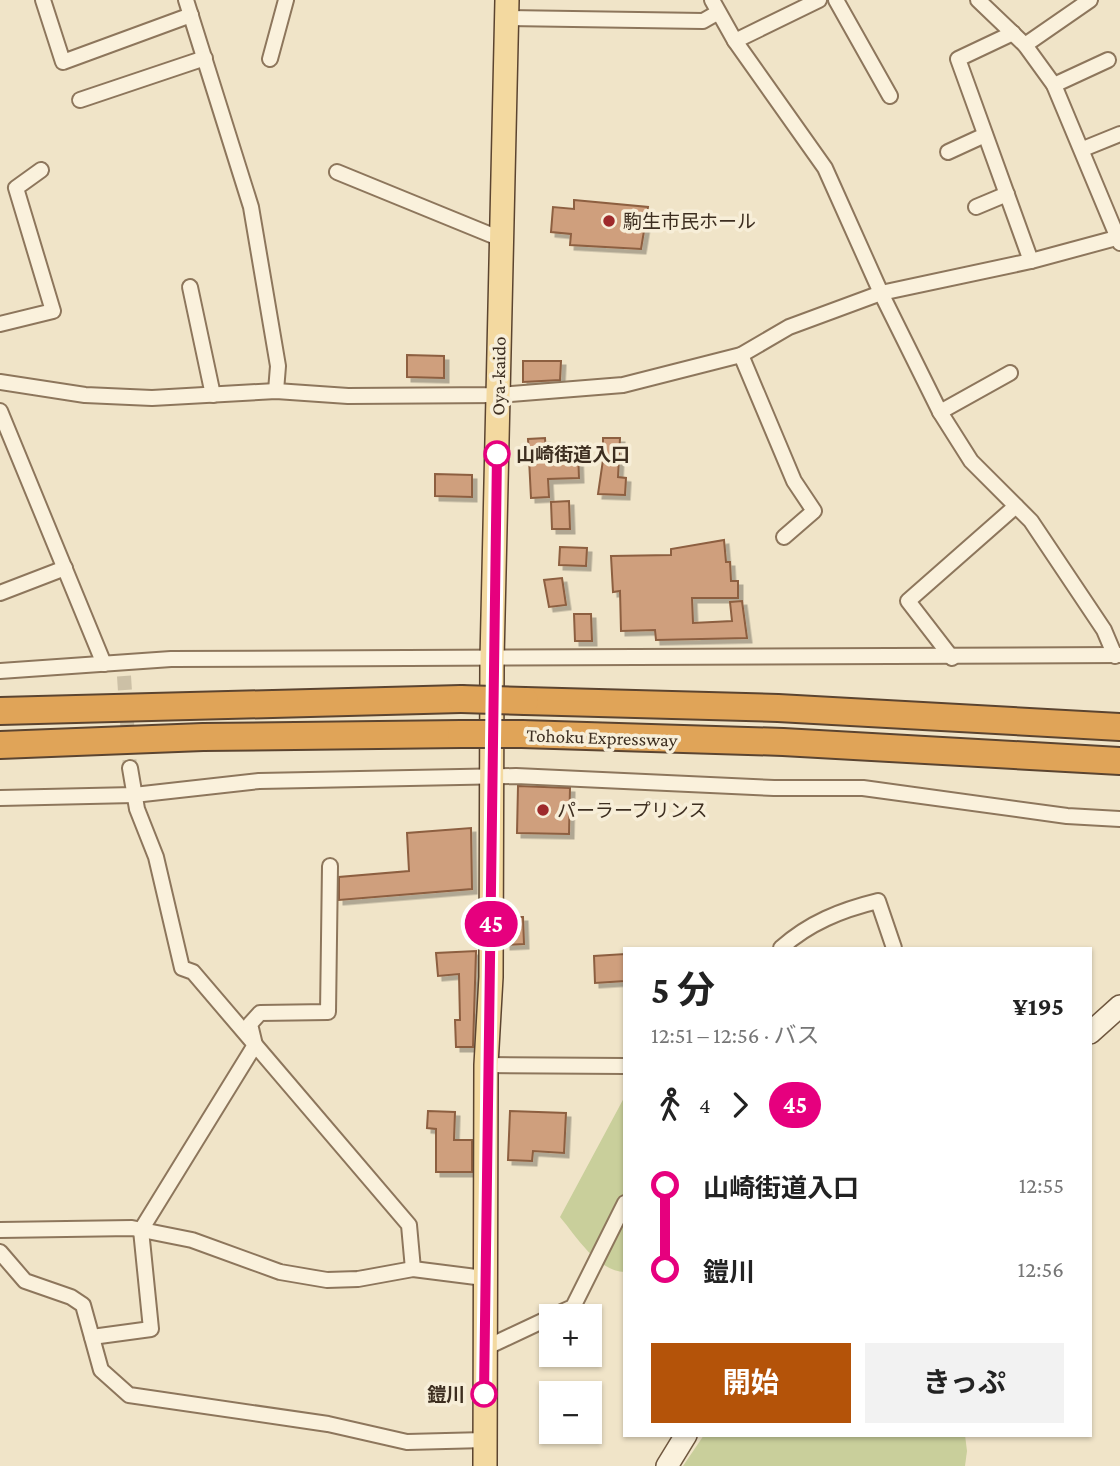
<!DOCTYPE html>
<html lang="ja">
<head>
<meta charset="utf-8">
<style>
	body { margin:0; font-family:"Crimson Pro","Noto Sans JP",serif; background:#f2f2f2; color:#222; height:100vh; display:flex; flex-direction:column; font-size:26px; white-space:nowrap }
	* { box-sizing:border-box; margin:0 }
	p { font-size:23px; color:#767676 }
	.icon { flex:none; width:38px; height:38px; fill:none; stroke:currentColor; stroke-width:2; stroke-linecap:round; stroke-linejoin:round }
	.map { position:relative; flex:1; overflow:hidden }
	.side { position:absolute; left:623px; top:947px; width:469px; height:490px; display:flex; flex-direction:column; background:#fff; border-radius:0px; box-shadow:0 2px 5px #0004 }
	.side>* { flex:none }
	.badge { padding:0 14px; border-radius:23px; font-size:24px; line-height:46px }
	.fabs { position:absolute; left:539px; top:1304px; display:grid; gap:14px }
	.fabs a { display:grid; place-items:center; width:63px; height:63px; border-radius:0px; background:#fff; box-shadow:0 2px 5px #0004; font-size:35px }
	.map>.badge { position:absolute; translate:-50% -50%; box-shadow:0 0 0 4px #fff }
	.legs { display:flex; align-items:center; gap:10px; height:77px; padding:0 28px; font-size:23px }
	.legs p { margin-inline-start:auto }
	.headline { display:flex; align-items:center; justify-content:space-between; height:119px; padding:0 28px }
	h1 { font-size:38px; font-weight:700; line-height:52px }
	.action { display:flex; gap:14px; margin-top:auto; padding:14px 28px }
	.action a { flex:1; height:80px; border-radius:0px; background:#b45309; color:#fff; font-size:28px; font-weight:700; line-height:80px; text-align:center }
	.action a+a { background:#f2f2f2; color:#222 }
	ul { padding:0 28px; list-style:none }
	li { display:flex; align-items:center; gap:24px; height:84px; font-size:26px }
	li i { display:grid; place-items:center; width:10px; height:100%; margin:0 9px; background:currentColor }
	li i::after { content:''; width:18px; height:18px; margin:-9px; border:5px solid; border-radius:50%; background:#fff }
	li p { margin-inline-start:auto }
	li:first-child i { background:linear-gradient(#0000 50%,currentColor 0) }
	li:last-child i { background:linear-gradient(currentColor 50%,#0000 0) }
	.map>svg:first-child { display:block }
</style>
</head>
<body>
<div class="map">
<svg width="1120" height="1466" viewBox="0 0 1120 1466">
	<defs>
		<filter id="shadow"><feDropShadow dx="4.5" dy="4.5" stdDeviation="0" flood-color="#0004"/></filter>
	</defs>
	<rect width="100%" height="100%" fill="#f0e4c8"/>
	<g fill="#c9cf9b">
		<path d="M 625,1096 L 625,1272 C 597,1271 577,1237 560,1217 Z"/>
		<polygon points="704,1435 965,1435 967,1451 965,1466 683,1466"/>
	</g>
	<g fill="#cf9f7d" stroke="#8d5f41" stroke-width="2" filter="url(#shadow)">
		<polygon points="574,200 648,207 641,249 570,245 571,234 551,232 553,207 574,209"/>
		<polygon points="407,355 444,356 444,378 407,377"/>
		<polygon points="523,361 561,361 560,380 523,382"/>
		<polygon points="545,438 546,452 578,451 579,478 548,479 549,497 531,498 528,439"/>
		<polygon points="603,438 620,438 618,477 626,478 625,495 598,494 603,460"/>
		<polygon points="435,474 472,475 472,497 435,496"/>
		<polygon points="569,501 570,529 552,529 551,502"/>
		<polygon points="724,540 726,562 730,562 731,581 738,581 738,598 692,598 693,623 732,621 730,602 742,601 747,638 656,640 655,630 621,631 620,591 613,592 611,556 671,555 671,549"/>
		<polygon points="560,547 587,548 586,566 559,565"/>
		<polygon points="562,578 566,605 549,607 544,580"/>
		<polygon points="574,614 591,614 592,641 575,641"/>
		<polygon points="518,786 570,788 569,834 517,833"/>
		<polygon points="471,828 472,889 339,900 339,877 409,871 407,833"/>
		<polygon points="505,917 523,917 524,944 506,945"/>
		<polygon points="476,951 473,1047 456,1047 455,1020 460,1020 459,974 438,976 436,953"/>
		<polygon points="625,954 625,981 595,983 594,956"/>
		<polygon points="428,1111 455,1112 454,1140 472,1140 472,1172 436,1172 436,1129 427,1128"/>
		<polygon points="510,1111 566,1113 564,1153 533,1151 532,1161 508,1160"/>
	</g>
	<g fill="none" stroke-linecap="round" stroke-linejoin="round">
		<polyline stroke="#ccc0a6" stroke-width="14" stroke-dasharray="14 7" stroke-linecap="butt" points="124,676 130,768"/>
		<g stroke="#8d765c" stroke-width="18">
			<g id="street">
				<polyline points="43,0 63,62 191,15"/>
				<polyline points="186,0 251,207 278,366 276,391"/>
				<polyline points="712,0 735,41 825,168 881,293 940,412 971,461 1031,521 1104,630 1115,656"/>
				<polyline points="836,0 890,96"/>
				<polyline points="978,0 1025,45 1054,85 1120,243"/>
				<polyline points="507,18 703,21 717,13"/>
				<polyline points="1013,33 958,59 1031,261"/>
				<polyline points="735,41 819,0"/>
				<polyline points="1025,45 1090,0"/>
				<polyline points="270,59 286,0"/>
				<polyline points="1054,85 1108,60"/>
				<polyline points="80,100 205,58"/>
				<polyline points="1083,149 1120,134"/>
				<polyline points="948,152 985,135"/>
				<polyline points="337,172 501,239"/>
				<polyline points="976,207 1007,194"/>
				<polyline points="190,287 213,395"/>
				<polyline points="0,324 53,311 16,188 41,170"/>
				<polyline points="741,355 794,481 814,511 784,537"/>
				<polyline points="0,382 85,395 152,398 276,391 348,396 498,395 623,385 741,355 789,327 881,293 1031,261 1120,237"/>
				<polyline points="0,411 104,664"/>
				<polyline points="940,412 1010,373"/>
				<polyline points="0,593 65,568"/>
				<polyline points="952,658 908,601 1016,506"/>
				<polyline points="0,671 171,659 1120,655"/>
				<polyline points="130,768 137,809 156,857 182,968 193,972 409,1225 413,1269"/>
				<polyline points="0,798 134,795 259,781 516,776 774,788 863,788 1067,816 1120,819"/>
				<path d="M 781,948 C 809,923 841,910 878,901 L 894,948"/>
				<polyline points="486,1065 625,1066"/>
				<polyline points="0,1230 132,1228 192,1240 280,1272 327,1280 358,1279 413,1269 484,1278"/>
				<polyline points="0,1252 25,1281 71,1297 83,1305 101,1370 129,1395 328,1424 407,1442 485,1440"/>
				<polyline points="553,1316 573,1307 625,1203"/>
				<polyline points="92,1337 151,1329 141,1230 255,1045 250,1024 260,1013 328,1012 330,866"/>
				<polyline points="483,1349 551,1317"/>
			</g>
		</g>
		<g stroke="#6f573f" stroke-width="24">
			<g id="secondary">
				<polyline points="1090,1033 1120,1006"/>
				<polyline points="667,1466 686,1435"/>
			</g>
		</g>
		<g stroke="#5b4430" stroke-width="26">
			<polyline id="primary" points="485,1466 486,1065 491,977 492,660 507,0"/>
		</g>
		<g stroke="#5b4430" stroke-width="30">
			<g id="highway">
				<polyline points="525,701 778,708 1120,727"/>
				<polyline points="0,711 461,699"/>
				<polyline points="522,734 783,742 1120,761"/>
				<polyline points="0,745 203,737 461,734"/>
			</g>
		</g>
		<use href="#street" stroke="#faf1dc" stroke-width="14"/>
		<use href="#secondary" stroke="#faf1dc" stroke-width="21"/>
		<use href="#primary" stroke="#f3d9a0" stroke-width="23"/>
		<use href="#highway" stroke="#e0a458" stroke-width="26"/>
		<g stroke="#5b4430" stroke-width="30" stroke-linecap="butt">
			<g id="highway-bridge">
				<polyline points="461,699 525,701"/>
				<polyline points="461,734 522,734"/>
			</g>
		</g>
		<use href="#highway-bridge" stroke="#e0a458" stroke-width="26"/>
	</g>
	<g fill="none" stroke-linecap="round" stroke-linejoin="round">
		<g stroke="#fff" stroke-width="16">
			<polyline id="line-1" points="484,1394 497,454"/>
		</g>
		<use href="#line-1" stroke="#e6007e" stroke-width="10"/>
	</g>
	<g fill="#9e2a2b" stroke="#f7eed8" stroke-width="2.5">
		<circle cx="609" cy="221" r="7"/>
		<circle cx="543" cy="810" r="7"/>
	</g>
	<g fill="#fff" stroke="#e6007e" stroke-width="3.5">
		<circle cx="497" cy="454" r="12"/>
		<circle cx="484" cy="1394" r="12"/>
	</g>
	<g text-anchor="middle" stroke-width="7" stroke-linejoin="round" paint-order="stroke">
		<g font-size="19" fill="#3d2e20" stroke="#f7eed8" text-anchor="start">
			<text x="623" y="228">駒生市民ホール</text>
			<text x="557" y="817">パーラープリンス</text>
		</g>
		<g font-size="19" fill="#3d2e20" stroke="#f7eed8">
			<text transform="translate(498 376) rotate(-89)" y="7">Oya-kaido</text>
			<text transform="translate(602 737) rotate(2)" y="7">Tohoku Expressway</text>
		</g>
		<g font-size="19" font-weight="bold" fill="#3d2e20" stroke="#f7eed8" text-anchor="start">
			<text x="516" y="461">山崎街道入口</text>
			<text x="465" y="1401" text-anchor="end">鎧川</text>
		</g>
	</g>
</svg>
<div class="fabs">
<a>+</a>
<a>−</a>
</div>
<b class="badge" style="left:491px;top:924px;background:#e6007e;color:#fff">45</b>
<section class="side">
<div class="headline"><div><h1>5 分</h1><p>12:51 – 12:56 · バス</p></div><b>¥195</b></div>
<div class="legs"><svg class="icon" aria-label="walk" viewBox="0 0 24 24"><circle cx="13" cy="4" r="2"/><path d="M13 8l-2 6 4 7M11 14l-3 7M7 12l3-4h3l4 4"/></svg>4<svg class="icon" aria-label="forward" viewBox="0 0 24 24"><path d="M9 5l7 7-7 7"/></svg><b class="badge" style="background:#e6007e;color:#fff">45</b></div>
<ul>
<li><i style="color:#e6007e"></i><b>山崎街道入口</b><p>12:55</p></li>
<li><i style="color:#e6007e"></i><b>鎧川</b><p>12:56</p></li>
</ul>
<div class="action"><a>開始</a><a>きっぷ</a></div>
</section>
</div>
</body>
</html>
